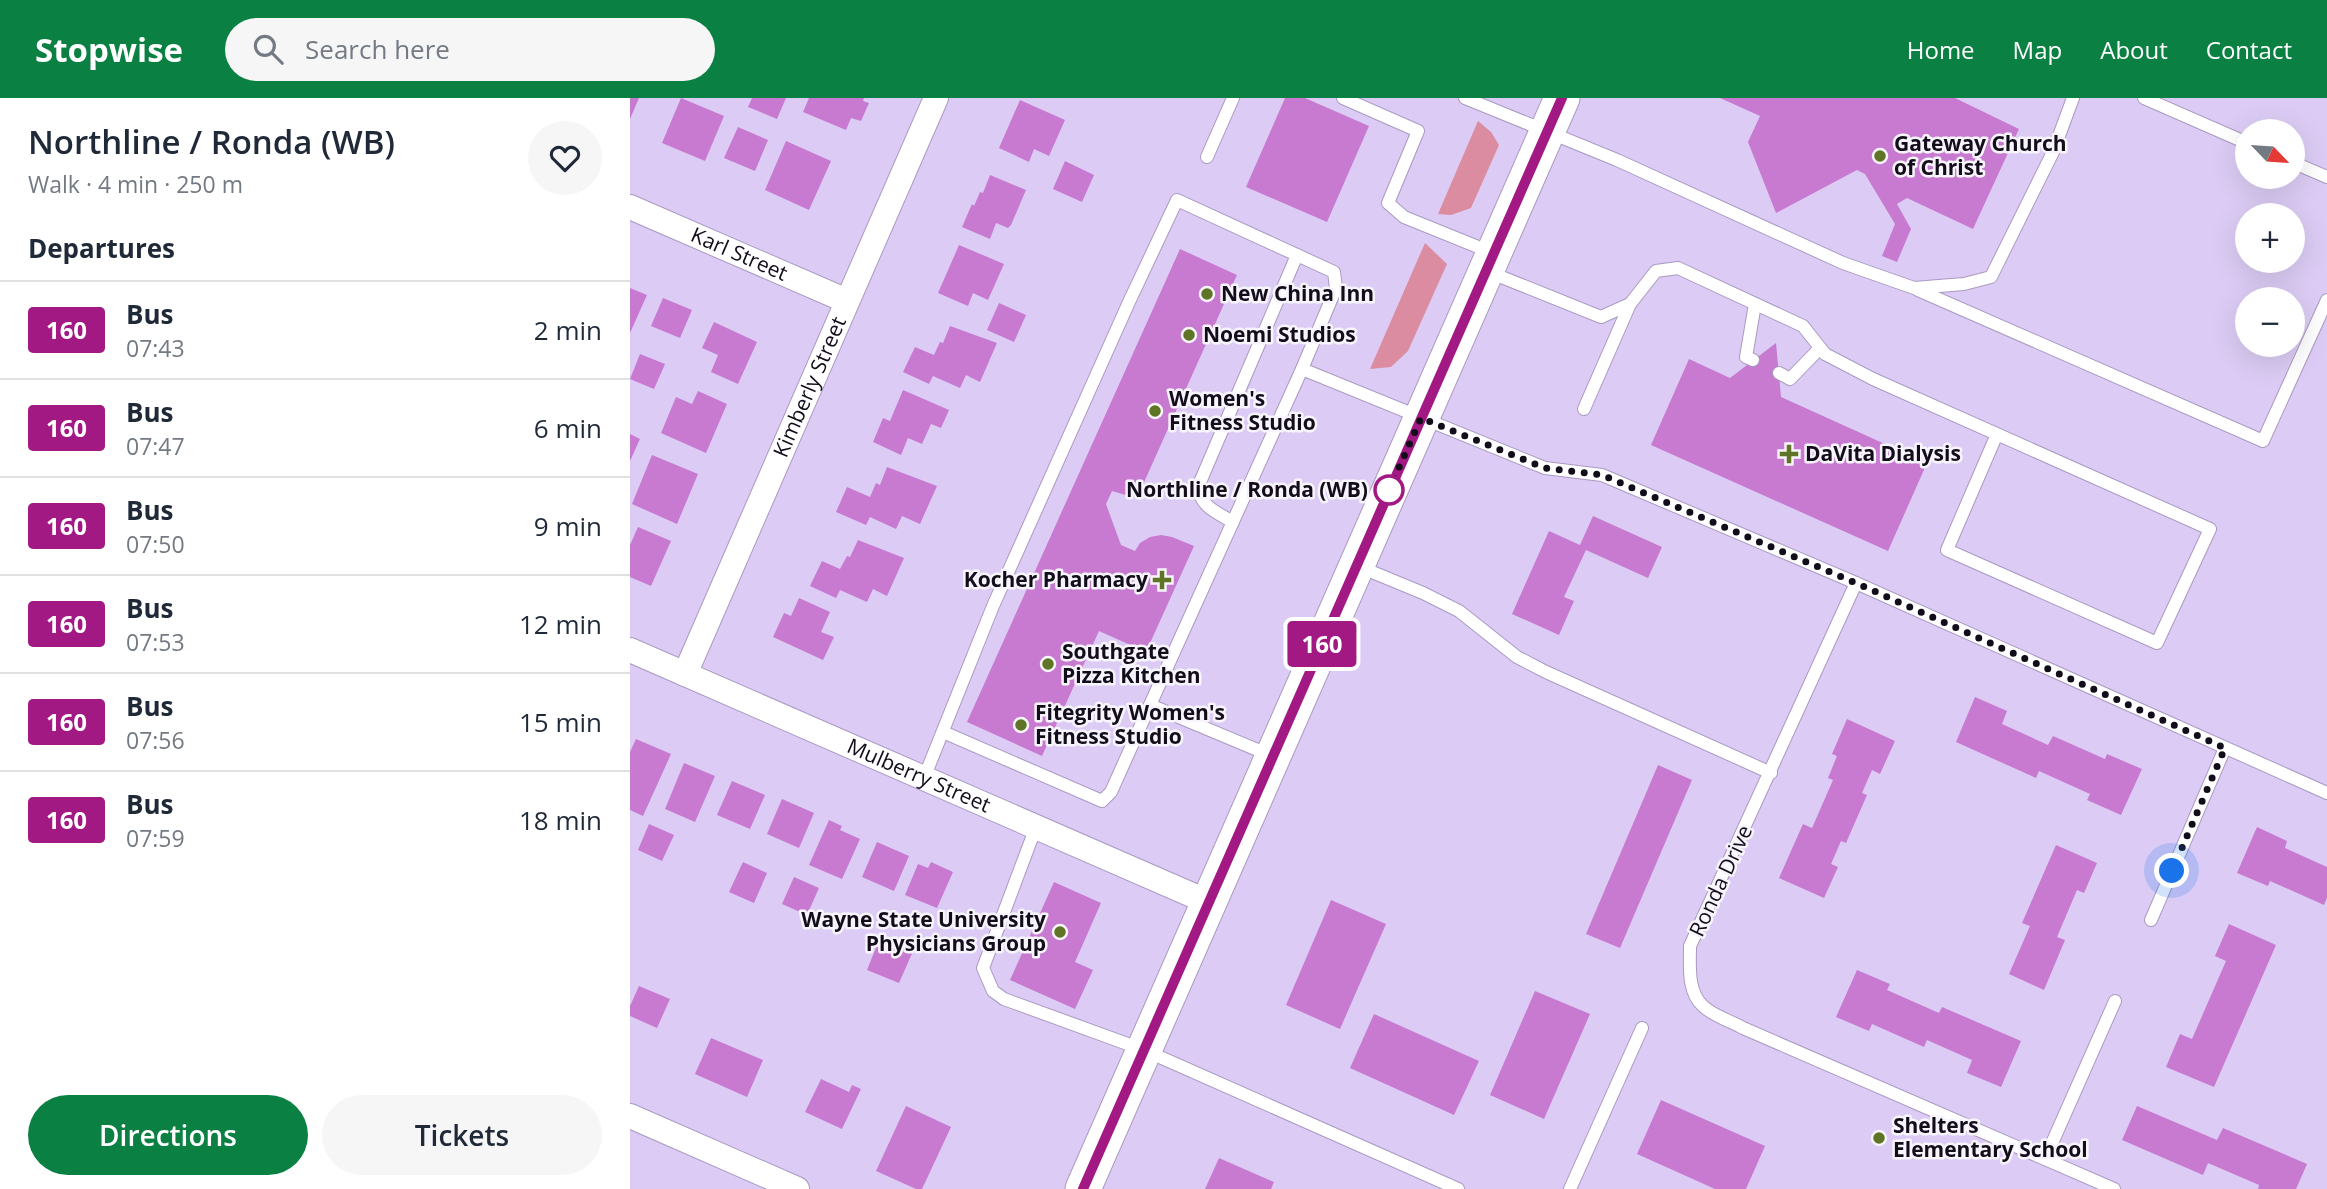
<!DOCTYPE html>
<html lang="en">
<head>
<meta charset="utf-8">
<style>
	body { margin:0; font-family:"Open Sans",sans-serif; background:#f6f6f7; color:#1f2937; height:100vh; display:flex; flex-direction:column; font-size:26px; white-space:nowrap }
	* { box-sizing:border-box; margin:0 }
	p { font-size:23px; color:#747a83 }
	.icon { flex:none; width:38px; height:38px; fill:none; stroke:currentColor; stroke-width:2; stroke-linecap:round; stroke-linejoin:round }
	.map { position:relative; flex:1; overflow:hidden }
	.panel { display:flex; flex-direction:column; background:#fff; width:630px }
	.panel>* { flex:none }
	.badge { padding:0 14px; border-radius:5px; font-size:24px; line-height:46px }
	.needle { width:46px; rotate:115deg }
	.controls { position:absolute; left:1605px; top:21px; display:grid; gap:14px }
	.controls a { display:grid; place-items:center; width:70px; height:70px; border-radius:50%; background:#fff; box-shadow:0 7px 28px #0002; font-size:35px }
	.you { position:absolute; width:35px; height:35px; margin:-18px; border:5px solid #fff; border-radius:50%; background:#1a73e8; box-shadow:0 0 0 10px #1a73e833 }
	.map>.badge { position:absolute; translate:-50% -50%; box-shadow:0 0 0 4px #fff }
	h2 { padding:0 28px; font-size:26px; line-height:63px }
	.round { display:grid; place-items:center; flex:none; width:74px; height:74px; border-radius:37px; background:#f6f6f7 }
	.head { display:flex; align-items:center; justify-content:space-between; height:119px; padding:0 28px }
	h1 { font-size:33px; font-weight:600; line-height:52px }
	.button { display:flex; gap:14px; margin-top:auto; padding:14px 28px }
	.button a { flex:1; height:80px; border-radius:42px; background:#0b8043; color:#fff; font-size:28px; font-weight:600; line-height:80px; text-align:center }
	.button a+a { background:#f6f6f7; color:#1f2937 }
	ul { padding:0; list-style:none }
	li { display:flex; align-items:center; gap:21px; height:98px; padding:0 28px; border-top:2px solid #e0e1e3 }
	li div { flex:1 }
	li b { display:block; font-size:26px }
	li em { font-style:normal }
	li .badge { min-width:77px; font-weight:700; text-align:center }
	header { display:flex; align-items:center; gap:42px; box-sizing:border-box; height:98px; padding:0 35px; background:#0b8043; color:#fff }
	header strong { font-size:33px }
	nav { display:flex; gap:38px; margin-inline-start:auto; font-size:24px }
	.search { width:490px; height:63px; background:#f6f6f7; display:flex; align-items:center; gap:18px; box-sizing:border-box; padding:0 24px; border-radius:38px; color:#747a83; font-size:26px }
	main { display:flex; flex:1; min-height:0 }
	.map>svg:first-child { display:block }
</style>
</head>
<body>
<header>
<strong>Stopwise</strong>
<div class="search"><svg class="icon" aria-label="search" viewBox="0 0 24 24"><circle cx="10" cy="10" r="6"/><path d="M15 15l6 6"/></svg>Search here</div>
<nav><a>Home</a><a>Map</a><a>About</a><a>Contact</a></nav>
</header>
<main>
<section class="panel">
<div class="head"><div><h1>Northline / Ronda (WB)</h1><p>Walk · 4 min · 250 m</p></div><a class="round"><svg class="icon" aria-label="heart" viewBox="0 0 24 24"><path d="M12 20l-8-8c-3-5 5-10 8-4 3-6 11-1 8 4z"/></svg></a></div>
<h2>Departures</h2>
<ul>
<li><span class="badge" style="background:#a31984;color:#fff">160</span><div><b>Bus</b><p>07:43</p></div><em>2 min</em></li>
<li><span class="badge" style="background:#a31984;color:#fff">160</span><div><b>Bus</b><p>07:47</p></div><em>6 min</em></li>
<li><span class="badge" style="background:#a31984;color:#fff">160</span><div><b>Bus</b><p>07:50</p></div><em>9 min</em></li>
<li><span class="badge" style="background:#a31984;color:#fff">160</span><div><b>Bus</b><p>07:53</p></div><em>12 min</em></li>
<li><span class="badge" style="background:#a31984;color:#fff">160</span><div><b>Bus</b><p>07:56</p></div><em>15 min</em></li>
<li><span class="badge" style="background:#a31984;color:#fff">160</span><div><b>Bus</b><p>07:59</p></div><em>18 min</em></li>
</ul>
<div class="button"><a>Directions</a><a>Tickets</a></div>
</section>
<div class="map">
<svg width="1697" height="1091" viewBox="0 0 1697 1091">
	<rect width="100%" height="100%" fill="#dcccf5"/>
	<g fill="#db8ca0">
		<polygon points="848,23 861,34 869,47 841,110 821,117 808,116"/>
		<polygon points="795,145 817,166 778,253 761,269 740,271"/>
	</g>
	<g fill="#c77ad0">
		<polygon points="0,0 9,0 0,21"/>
		<polygon points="51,0 94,18 75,63 32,45"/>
		<polygon points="122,0 156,0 147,21 118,9"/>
		<polygon points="179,0 234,0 233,3 239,5 231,23 221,20 216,32 173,14"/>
		<polygon points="655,0 675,0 739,28 697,124 616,89"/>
		<polygon points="1090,0 1325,0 1389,31 1343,131 1277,100 1267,106 1281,131 1267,164 1252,158 1265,126 1235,76 1227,72 1146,115 1118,44 1130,18"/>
		<polygon points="390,2 435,22 419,58 404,51 399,64 369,50"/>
		<polygon points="108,29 138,42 125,73 94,60"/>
		<polygon points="156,43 201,63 179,112 135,92"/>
		<polygon points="435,63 464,77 452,104 423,91"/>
		<polygon points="360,77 396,92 381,127 378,130 366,125 360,141 332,129 342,106 344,108 350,94 353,95"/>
		<polygon points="329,147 374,166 358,202 343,195 338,208 308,195"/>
		<polygon points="550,151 607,177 511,391 506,396 499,398 482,393 476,406 491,447 505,453 510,445 520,439 531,437 542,439 564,448 516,554 469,533 412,658 337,624"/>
		<polygon points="0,190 17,197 0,235"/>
		<polygon points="33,200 62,212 50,240 21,228"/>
		<polygon points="369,205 396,217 384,244 357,232"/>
		<polygon points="84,224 127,244 108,286 81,274 88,257 72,250"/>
		<polygon points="320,228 367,245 350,284 336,277 330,290 303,278 299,286 273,274 285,249 304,257 310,244 313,245"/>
		<polygon points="1146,245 1151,299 1297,365 1258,453 1021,347 1059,261 1100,280"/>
		<polygon points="10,256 35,266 24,291 0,281"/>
		<polygon points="273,292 319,312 311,330 301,326 292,346 278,340 271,357 243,344 253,320 260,323"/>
		<polygon points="68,293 97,306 76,355 31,335 46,299 62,306"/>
		<polygon points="0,336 10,341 0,363"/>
		<polygon points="22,357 68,376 47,426 2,406"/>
		<polygon points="257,369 307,388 290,426 272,418 266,431 240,419 236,427 206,414 217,389 240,399 246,385 250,387"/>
		<polygon points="963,418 1032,449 1018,480 956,452 934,499 944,503 929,537 882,516 919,433 950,447"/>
		<polygon points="8,429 41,443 21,488 0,479 0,447"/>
		<polygon points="228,442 274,460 257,498 243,491 237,504 210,492 206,500 180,488 192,463 210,471 217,458 220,459"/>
		<polygon points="169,500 200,514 191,534 204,539 193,562 143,539 154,515 161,518"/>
		<polygon points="1345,599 1377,613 1372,626 1418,647 1423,638 1475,661 1477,656 1512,671 1491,717 1457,702 1460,696 1409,673 1406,680 1326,644"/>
		<polygon points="1217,621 1265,643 1250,676 1242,672 1232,695 1237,697 1216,745 1211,743 1201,766 1208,769 1194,800 1149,780 1173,726 1182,730 1203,682 1198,680 1207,658 1202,656"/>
		<polygon points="6,641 41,656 13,718 0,712 0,654"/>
		<polygon points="54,665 85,678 65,724 35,711"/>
		<polygon points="1028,667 1062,682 990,850 956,836"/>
		<polygon points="102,683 135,697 120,731 87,717"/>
		<polygon points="152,701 184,715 169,750 137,736"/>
		<polygon points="199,722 212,728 210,732 230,741 212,781 179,767"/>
		<polygon points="19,726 44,737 32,763 8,752"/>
		<polygon points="1627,729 1657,743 1655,750 1697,769 1697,800 1694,807 1640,783 1638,788 1607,775"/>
		<polygon points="247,744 279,758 264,793 232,779"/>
		<polygon points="1426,747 1467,765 1454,795 1447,792 1427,839 1435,842 1414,892 1379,876 1400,828 1392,825"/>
		<polygon points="113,764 137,775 124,805 99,794"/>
		<polygon points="301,764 323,774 307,810 275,797 288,766 298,770"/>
		<polygon points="164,779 189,790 177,817 152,806"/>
		<polygon points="424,784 471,805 445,864 463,872 445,911 380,882"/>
		<polygon points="701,802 756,826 710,931 656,907"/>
		<polygon points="1599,826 1646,847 1584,989 1536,969 1550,936 1562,941 1596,863 1585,858"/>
		<polygon points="251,837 284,851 269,885 237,872"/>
		<polygon points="1227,872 1260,886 1257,892 1309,915 1312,909 1391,943 1371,989 1337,975 1342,962 1297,942 1294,949 1242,926 1239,933 1206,919"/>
		<polygon points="9,888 40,901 27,930 0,918 0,908"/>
		<polygon points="905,893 960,916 914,1021 860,997"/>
		<polygon points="744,916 849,963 824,1017 720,970"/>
		<polygon points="81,940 133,962 117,999 65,976"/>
		<polygon points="191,981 219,994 222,987 231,991 212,1031 175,1014"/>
		<polygon points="1031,1002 1135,1048 1116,1091 1085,1091 1007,1056"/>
		<polygon points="276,1008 321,1029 292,1091 286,1091 246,1073"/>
		<polygon points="1507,1008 1587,1042 1593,1030 1677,1066 1666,1091 1628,1091 1629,1087 1578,1065 1573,1077 1492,1042"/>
		<polygon points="589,1060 644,1084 641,1091 575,1091"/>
	</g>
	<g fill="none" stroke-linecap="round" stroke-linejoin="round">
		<g stroke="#a99ac1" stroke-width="14">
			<g id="service">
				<polyline points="713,0 788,33 758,105 774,119 863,155"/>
				<polyline points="835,0 987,62 1213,165 1284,190 1334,186 1361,179 1423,54 1443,0"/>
				<polyline points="1514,0 1617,45"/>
				<polyline points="577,59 603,0"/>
				<polyline points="1662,64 1697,79"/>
				<polyline points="859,174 971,219 1000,206 1026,173 1048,170 1173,228 1195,256 1243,281 1580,431 1527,545 1317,452 1367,336"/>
				<polyline points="1288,192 1633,343 1697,202"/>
				<polyline points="1123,262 1116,259 1125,206"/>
				<polyline points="1149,275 1160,281 1190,250"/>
				<polyline points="954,311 1000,206"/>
				<path d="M 603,424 C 586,414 571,409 568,389 L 667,157"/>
				<polyline points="730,469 793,495 829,513 887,559 916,574 1141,675"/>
				<path d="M 1226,485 L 1060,848 C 1060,867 1057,894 1073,908 C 1083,918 1101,923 1113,930 L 1484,1091"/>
				<polyline points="313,634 472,703 481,694 520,607"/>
				<polyline points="642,658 520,607 672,271 915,370 972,377 1226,485 1697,695"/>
				<polyline points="294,680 363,508 499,204 547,102 704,174 706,190 672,271"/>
				<polyline points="406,729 353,870 363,893 374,901 514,952 828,1091"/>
				<polyline points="1521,822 1595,650"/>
				<polyline points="1415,1061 1485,903"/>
				<polyline points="940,1091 1012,930"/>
			</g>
		</g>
		<g stroke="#a99ac1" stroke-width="26">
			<g id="minor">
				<path id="s1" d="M 0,109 L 217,203"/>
				<path id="s2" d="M 0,552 L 578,804"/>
				<path id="s3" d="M 55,576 L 306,0"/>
				<polyline points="0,1018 167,1091"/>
			</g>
		</g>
		<g stroke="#a99ac1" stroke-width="37">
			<polyline id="secondary" points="453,1091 932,0"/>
		</g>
		<use href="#service" stroke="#fff" stroke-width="12"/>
		<use href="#minor" stroke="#fff" stroke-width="24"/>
		<use href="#secondary" stroke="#fff" stroke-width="35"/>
	</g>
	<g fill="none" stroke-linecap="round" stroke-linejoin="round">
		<g stroke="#fff" stroke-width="16">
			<polyline id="line" points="453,1091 932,0"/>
		</g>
		<use href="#line" stroke="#a31984" stroke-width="10"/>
		<polyline stroke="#130d1b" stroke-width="7" stroke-dasharray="0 12.6" points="759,392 791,320 915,370 972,377 1226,485 1595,650 1542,773"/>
	</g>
	<g fill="#5f7424" stroke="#f7f4fc" stroke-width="2.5">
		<circle cx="1250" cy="58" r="7"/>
		<circle cx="577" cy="196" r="7"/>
		<circle cx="559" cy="237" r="7"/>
		<circle cx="525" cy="313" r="7"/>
		<path d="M1155.5 345.5h7v7h7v7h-7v7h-7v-7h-7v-7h7z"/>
		<path d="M528.5 471.5h7v7h7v7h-7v7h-7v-7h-7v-7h7z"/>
		<circle cx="418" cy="566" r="7"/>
		<circle cx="391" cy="627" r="7"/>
		<circle cx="430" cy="834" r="7"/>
		<circle cx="1249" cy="1040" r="7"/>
	</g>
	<circle fill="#fff" stroke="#a31984" stroke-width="3.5" cx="759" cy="392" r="14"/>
	<g text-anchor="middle" stroke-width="5" stroke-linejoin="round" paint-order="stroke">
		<g font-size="21" font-weight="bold" fill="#130d1b" stroke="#f7f4fc" text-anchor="start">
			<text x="1264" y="53">Gateway Church<tspan x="1264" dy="24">of Christ</tspan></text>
			<text x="591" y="203">New China Inn</text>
			<text x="573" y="244">Noemi Studios</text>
			<text x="539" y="308">Women's<tspan x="539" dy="24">Fitness Studio</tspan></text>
			<text x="1175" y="363">DaVita Dialysis</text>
			<text x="518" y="489" text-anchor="end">Kocher Pharmacy</text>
			<text x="432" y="561">Southgate<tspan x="432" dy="24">Pizza Kitchen</tspan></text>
			<text x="405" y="622">Fitegrity Women's<tspan x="405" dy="24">Fitness Studio</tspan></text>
			<text x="416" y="829" text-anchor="end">Wayne State University<tspan x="416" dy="24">Physicians Group</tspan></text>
			<text x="1263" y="1035">Shelters<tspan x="1263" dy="24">Elementary School</tspan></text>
		</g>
		<g font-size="21" fill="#130d1b" stroke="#f7f4fc">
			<text dy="7" stroke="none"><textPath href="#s1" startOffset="119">Karl Street</textPath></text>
			<text dy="7" stroke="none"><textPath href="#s3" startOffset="313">Kimberly Street</textPath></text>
			<text dy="7" stroke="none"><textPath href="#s2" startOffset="315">Mulberry Street</textPath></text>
			<text transform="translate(1091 783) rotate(-65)" y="7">Ronda Drive</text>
		</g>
		<g font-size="21" font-weight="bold" fill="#130d1b" stroke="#f7f4fc" text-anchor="end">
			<text x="738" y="399">Northline / Ronda (WB)</text>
		</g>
	</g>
</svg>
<div class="controls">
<a><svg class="needle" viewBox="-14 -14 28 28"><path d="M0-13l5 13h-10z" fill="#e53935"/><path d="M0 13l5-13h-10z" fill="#747a83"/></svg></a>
<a>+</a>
<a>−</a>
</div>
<div class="you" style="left:1542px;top:773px"></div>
<b class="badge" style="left:692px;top:546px;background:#a31984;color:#fff">160</b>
</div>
</main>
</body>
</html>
